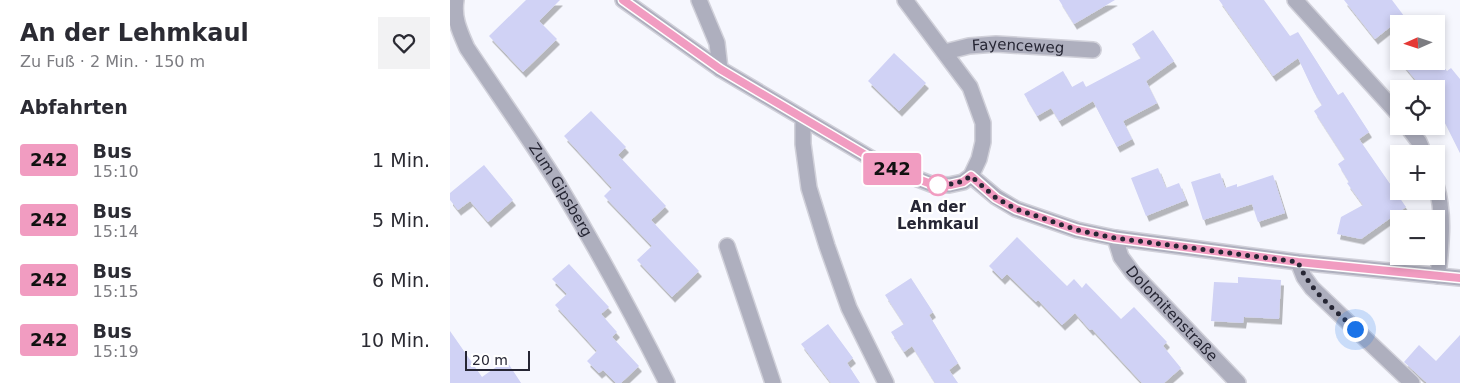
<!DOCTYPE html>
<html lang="de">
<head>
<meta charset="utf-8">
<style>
	body { margin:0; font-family:"DejaVu Sans",sans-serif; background:#f2f2f3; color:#2b2b33; height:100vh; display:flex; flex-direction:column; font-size:19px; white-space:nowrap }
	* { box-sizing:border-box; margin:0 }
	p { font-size:16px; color:#7c7c81 }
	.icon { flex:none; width:28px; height:28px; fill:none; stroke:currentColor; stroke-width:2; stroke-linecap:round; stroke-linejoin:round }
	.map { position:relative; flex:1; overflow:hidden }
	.side { display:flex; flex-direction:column; background:#fff; width:450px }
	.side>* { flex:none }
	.badge { padding:0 10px; border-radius:4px; font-size:18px; line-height:32px }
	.needle { width:32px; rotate:267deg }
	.fabs { position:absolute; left:940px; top:15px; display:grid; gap:10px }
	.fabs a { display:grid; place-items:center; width:55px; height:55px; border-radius:0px; background:#fff; box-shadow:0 2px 8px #0003; font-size:25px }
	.scale { position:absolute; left:15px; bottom:12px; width:65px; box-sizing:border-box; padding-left:5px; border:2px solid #262634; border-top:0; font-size:14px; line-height:18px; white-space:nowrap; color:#262634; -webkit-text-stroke:4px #fff; paint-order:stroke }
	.you { position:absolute; width:25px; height:25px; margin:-12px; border:4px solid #fff; border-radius:50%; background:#1a73e8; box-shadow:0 0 0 8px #1a73e833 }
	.map>.badge { position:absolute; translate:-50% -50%; box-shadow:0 0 0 2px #fff }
	h2 { padding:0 20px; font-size:19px; line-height:45px }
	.round { display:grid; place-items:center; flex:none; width:52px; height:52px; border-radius:0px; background:#f2f2f3 }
	.summary { display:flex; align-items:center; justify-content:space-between; height:85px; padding:0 20px }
	h1 { font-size:24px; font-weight:700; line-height:38px }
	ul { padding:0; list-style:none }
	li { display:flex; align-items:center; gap:15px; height:60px; padding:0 20px }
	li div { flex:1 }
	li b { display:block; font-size:19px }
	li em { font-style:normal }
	li .badge { min-width:55px; font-weight:700; text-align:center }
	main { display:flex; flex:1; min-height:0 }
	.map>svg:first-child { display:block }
</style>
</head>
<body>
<main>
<section class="side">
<div class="summary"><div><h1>An der Lehmkaul</h1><p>Zu Fuß · 2 Min. · 150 m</p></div><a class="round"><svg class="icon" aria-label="heart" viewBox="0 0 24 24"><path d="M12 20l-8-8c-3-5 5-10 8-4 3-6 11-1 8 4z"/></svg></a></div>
<h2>Abfahrten</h2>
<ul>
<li><span class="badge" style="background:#f19cc1;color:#111">242</span><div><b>Bus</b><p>15:10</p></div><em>1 Min.</em></li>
<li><span class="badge" style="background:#f19cc1;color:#111">242</span><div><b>Bus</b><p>15:14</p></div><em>5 Min.</em></li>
<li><span class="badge" style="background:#f19cc1;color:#111">242</span><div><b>Bus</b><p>15:15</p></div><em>6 Min.</em></li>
<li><span class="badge" style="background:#f19cc1;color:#111">242</span><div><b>Bus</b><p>15:19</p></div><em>10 Min.</em></li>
</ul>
</section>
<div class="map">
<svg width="1010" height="383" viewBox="0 0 1010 383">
	<defs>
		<filter id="shadow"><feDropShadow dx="3" dy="5.5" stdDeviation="0" flood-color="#0004"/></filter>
	</defs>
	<rect width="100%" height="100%" fill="#f6f7fe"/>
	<g fill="#d0d2f5" filter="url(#shadow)">
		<polygon points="76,0 110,0 89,21 107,39 73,72 39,36"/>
		<polygon points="609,0 665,0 624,24"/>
		<polygon points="769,0 814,0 840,36 848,32 888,95 893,92 919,132 909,139 956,207 911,239 887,234 891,217 913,205 897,183 899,182 888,164 895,159 864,111 872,105 864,92 848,58 823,76"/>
		<polygon points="894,0 942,0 954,16 925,39"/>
		<polygon points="703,30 724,61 696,81 707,103 673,121 682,139 667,147 643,101 609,121 601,108 587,116 574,94 613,71 622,87 633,81 636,87 691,58 682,44"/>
		<polygon points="444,53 476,83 449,111 418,81"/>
		<polygon points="950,61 989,61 997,71 1001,68 1010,79 1010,153 986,105 986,89 973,89"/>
		<polygon points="141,111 176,147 168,155 216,206 201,220 249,271 222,297 187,260 202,246 154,196 162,188 114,136"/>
		<polygon points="34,165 63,200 38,222 20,201 8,210 0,200 0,193"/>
		<polygon points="708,168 716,188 729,183 736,200 696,216 681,178"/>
		<polygon points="770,173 775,188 787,184 787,187 823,175 835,213 808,222 802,204 753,220 741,182"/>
		<polygon points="567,237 617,286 624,279 632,288 636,283 671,319 684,307 717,342 713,346 731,368 714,383 692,383 642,329 640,330 625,313 612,325 588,300 586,302 557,274 552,279 539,266"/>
		<polygon points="119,264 159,307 151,314 167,332 162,337 189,366 171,383 166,383 153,370 149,373 137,361 147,351 105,305 117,294 102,279"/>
		<polygon points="788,277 831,280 829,319 794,317 793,323 761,321 764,282 788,283"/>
		<polygon points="461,278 483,312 479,315 508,363 499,370 508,383 485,383 462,346 454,352 441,332 454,324 435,295"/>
		<polygon points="378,324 403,358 397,363 410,383 381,383 351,344"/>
		<polygon points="0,331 32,377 56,360 71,383 0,383"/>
		<polygon points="1010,335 1010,383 977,383 954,362 969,345 986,361"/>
	</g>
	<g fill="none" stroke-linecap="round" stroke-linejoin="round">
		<g stroke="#d1d1da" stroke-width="18">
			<g id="minor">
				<path id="s1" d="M 6,0 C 3,18 10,32 17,48 C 47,93 79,138 108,184 C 147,249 183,315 217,383"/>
				<polyline points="173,0 270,69 434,166 481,184 499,185 513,182 521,176 529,159 533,142 533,123 520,87 455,0"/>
				<polyline points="249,0 267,43 270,69"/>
				<polyline points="845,0 949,115"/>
				<path id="s2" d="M 495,52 L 519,46 L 546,44 L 643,50"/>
				<polyline points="353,119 353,144 359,188 377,246 399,308 436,383"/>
				<polyline points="957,126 969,142 974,154"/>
				<polyline points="521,176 546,197 566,209 627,230 665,238 848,262 1010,278"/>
				<path d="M 986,185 C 995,215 991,245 988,276"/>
				<path id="s3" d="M 665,238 L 671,257 L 683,273 L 788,383"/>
				<polyline points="277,246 323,383"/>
				<polyline points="848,262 854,277 862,288 962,383"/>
			</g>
		</g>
		<use href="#minor" stroke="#aeafbe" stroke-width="15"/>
	</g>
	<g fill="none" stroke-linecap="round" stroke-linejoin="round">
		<g stroke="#fff" stroke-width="11">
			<polyline id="line" points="173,0 270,69 434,166 481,184 500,185 513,182 521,176 546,198 566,209 627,230 665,238 848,262 1010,278"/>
		</g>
		<use href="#line" stroke="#f19cc1" stroke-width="8"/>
		<path stroke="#262634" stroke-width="5" stroke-dasharray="0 9" d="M 488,185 L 481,184 C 497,185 508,185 521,176 L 546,198 L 566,209 L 627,230 L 665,238 L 848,262 C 860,291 882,307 905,329"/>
	</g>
	<circle fill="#fff" stroke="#f19cc1" stroke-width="2.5" cx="488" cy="185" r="10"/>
	<g text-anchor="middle" stroke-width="4.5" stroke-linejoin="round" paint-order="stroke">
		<g font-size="15" fill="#262634" stroke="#fff">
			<text dy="5" stroke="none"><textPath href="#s2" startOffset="74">Fayenceweg</textPath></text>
			<text dy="5" stroke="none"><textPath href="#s1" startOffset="220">Zum Gipsberg</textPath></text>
			<text dy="5" stroke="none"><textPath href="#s3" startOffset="96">Dolomitenstraße</textPath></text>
		</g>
		<g font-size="15" font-weight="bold" fill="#262634" stroke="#fff">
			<text x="488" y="212">An der<tspan x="488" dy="17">Lehmkaul</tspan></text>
		</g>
	</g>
</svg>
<div class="fabs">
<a><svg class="needle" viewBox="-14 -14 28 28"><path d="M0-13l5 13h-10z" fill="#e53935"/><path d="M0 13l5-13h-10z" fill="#7c7c81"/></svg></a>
<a><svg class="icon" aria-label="locate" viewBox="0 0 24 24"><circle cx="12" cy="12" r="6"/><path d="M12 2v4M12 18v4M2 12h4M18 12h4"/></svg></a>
<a>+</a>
<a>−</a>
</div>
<div class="scale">20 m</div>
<div class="you" style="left:905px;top:329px"></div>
<b class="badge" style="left:442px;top:169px;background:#f19cc1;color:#111">242</b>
</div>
</main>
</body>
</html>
